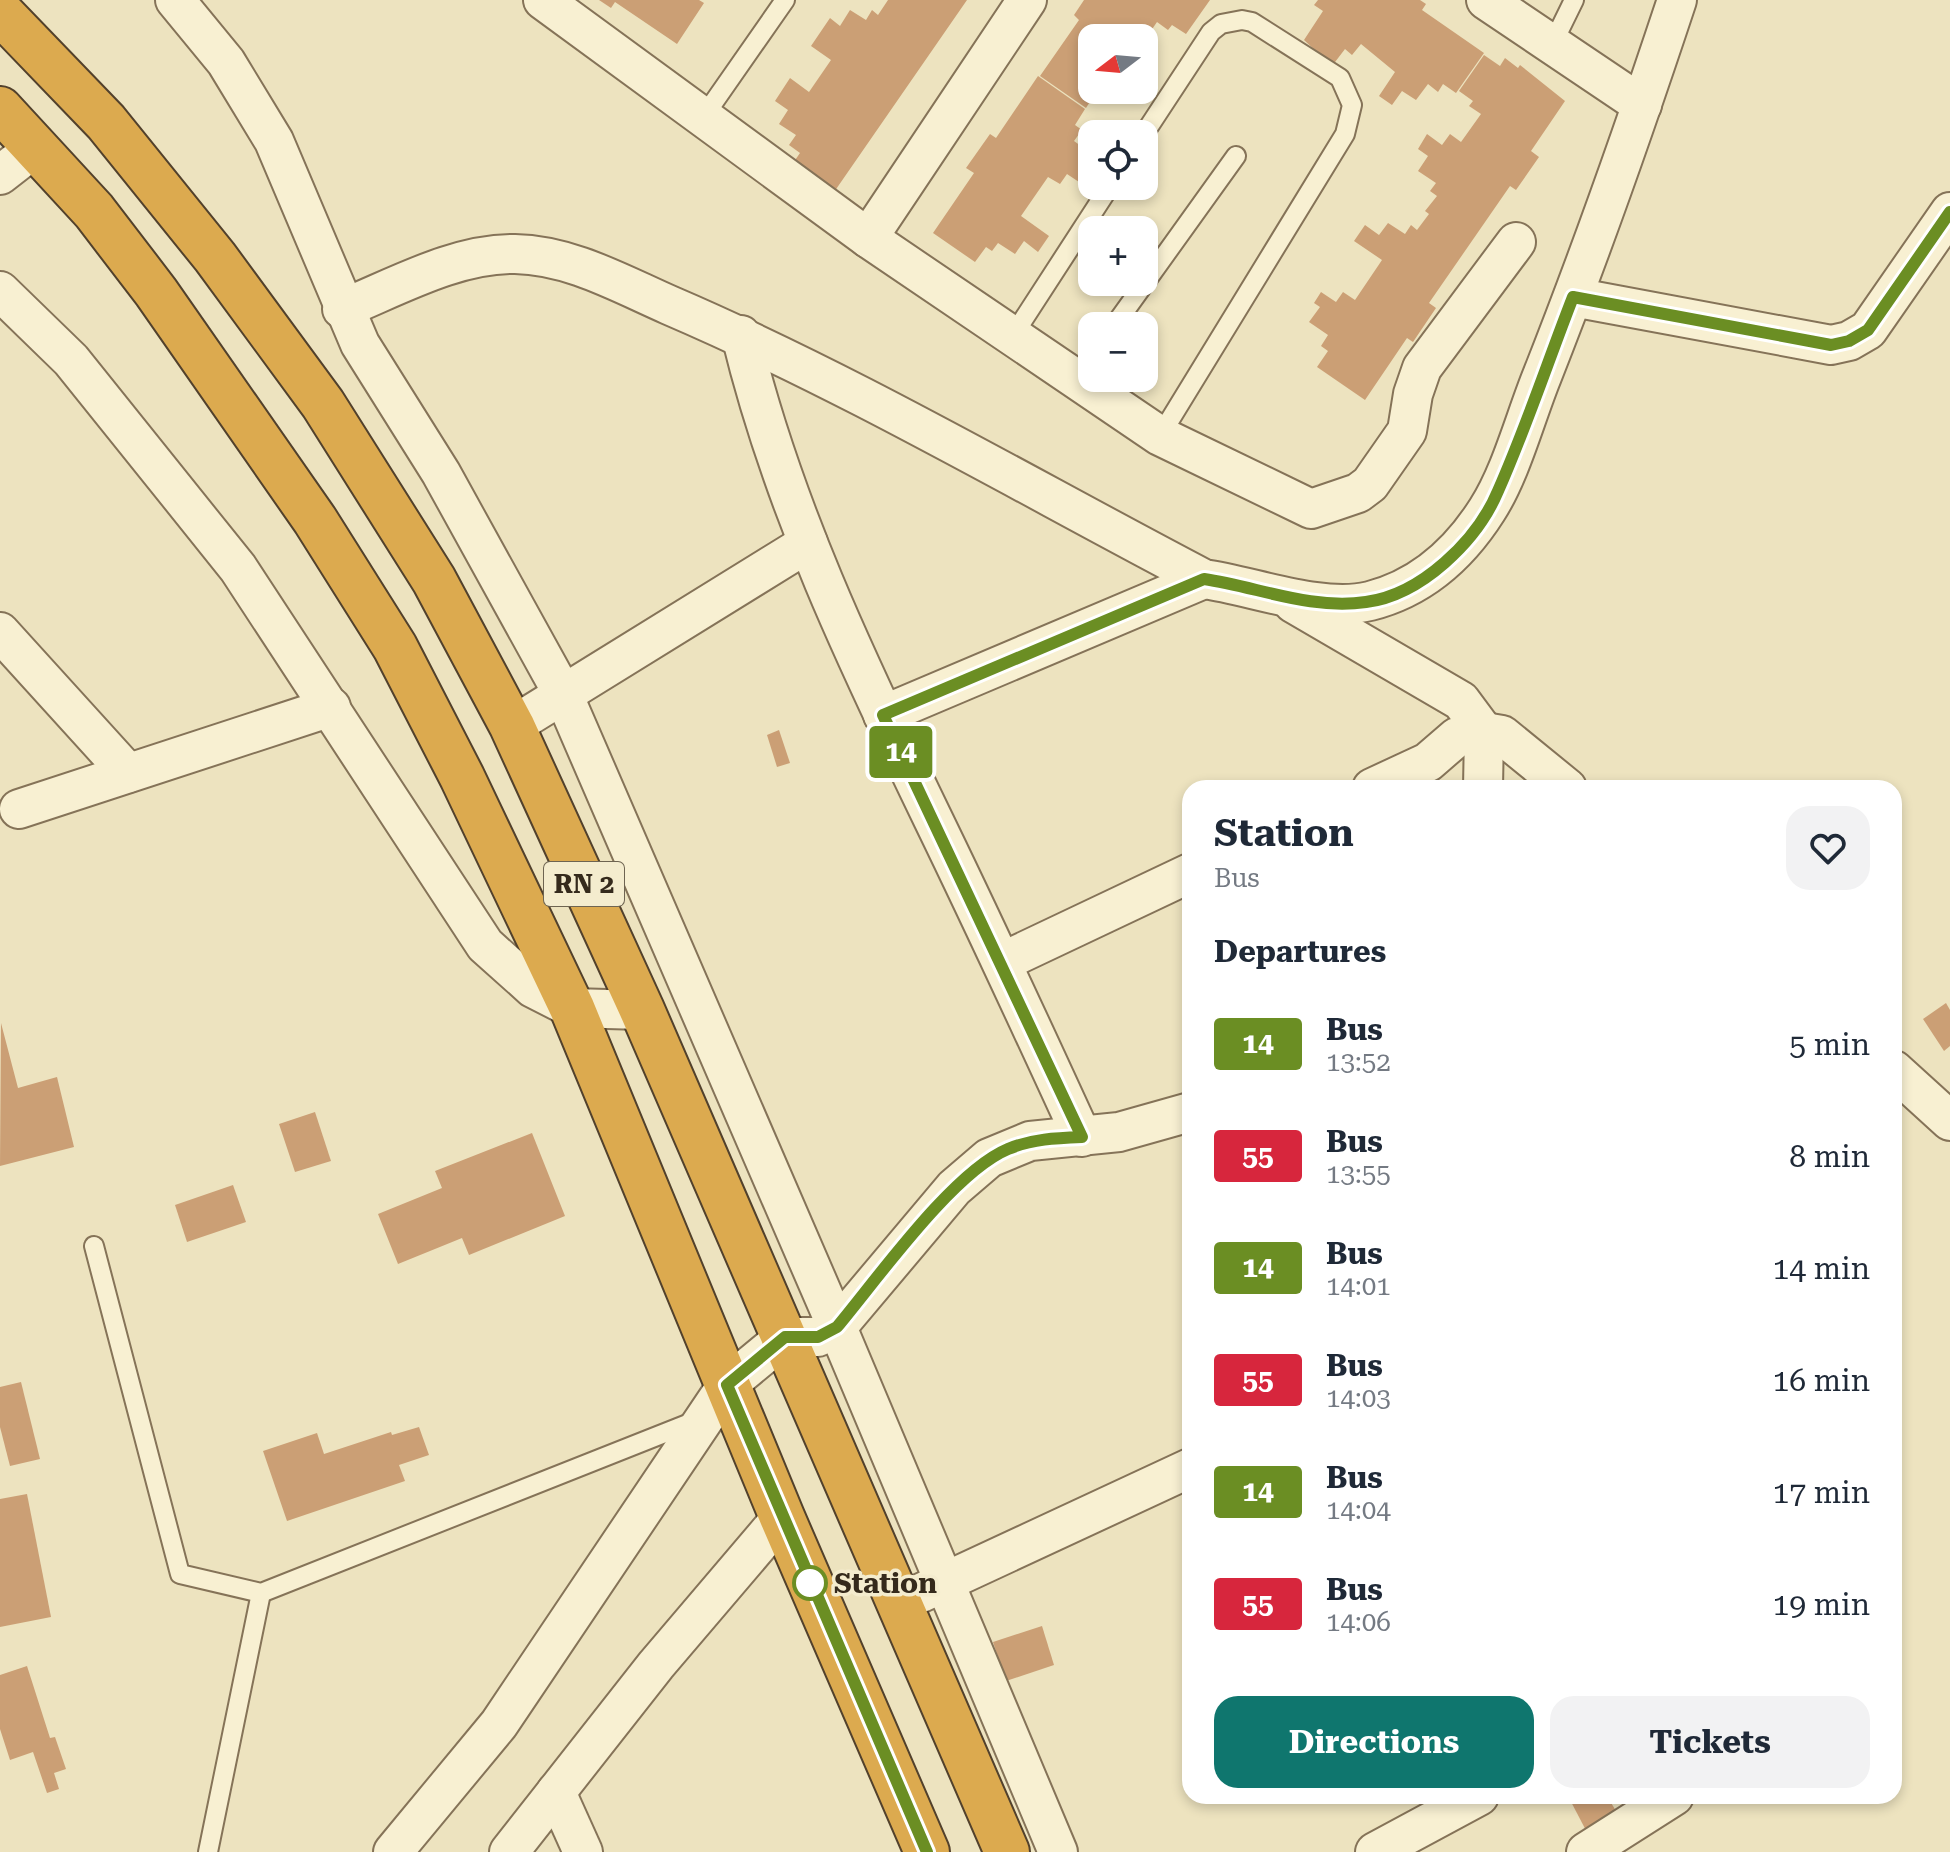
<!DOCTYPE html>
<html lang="en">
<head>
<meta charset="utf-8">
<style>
	body { margin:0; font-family:"Roboto Serif",serif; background:#f2f2f3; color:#1f2937; height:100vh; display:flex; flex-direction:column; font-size:30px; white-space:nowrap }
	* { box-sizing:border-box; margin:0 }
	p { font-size:26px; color:#747a83 }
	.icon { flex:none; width:44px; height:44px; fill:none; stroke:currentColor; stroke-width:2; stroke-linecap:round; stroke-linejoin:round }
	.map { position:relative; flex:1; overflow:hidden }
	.sheet { position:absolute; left:1182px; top:780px; width:720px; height:1024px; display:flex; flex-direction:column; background:#fff; border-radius:24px; box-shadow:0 4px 12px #0003 }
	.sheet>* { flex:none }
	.badge { padding:0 16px; border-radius:6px; font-size:28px; line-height:52px }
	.needle { width:52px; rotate:254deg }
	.fabs { position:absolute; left:1078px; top:24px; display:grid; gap:16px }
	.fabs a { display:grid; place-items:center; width:80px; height:80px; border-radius:16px; background:#fff; box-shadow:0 4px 12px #0003; font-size:40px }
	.map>.badge { position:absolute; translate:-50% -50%; box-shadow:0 0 0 4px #fff }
	h2 { padding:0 32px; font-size:30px; line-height:72px }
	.round { display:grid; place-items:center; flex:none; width:84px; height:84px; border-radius:24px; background:#f2f2f3 }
	.summary { display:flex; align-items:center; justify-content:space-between; height:136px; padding:0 32px }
	h1 { font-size:38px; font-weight:700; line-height:60px }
	.cta { display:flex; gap:16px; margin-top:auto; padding:16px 32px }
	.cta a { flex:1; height:92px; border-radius:24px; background:#0f766e; color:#fff; font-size:32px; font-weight:700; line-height:92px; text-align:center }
	.cta a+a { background:#f2f2f3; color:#1f2937 }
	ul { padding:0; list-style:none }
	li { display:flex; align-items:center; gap:24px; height:112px; padding:0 32px }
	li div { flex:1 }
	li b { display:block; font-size:30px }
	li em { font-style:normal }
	li .badge { min-width:88px; font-weight:700; text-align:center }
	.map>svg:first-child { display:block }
</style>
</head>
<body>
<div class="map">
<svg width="1950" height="1852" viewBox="0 0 1950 1852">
	<rect width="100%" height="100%" fill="#ede3bf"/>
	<g fill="#cb9f75">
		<polygon points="599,0 699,0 704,3 677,44 615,2 611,8"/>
		<polygon points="888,0 967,0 832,195 791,166 800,153 789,145 796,135 779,124 788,110 775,101 790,78 809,92 831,60 811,46 830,18 840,26 850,10 866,20 872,10 878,15"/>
		<polygon points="1084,0 1210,0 1186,34 1172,25 1168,30 1157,22 1146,38 1092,38 1092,90 1108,90 1103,97 1096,92 1086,108 1040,76 1079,20 1074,15"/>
		<polygon points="1318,0 1420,0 1426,4 1422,10 1484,53 1456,93 1443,84 1438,92 1428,84 1416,100 1402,91 1392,105 1379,96 1395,72 1361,44 1352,55 1345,49 1332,66 1304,40 1323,11 1314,5"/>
		<polygon points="1484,55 1500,66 1505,58 1518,68 1520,65 1565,101 1531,151 1539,157 1516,190 1510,186 1429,303 1436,308 1413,342 1407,338 1365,400 1317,367 1328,351 1321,346 1328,335 1309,322 1320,307 1314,303 1321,292 1336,302 1343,292 1355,300 1382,260 1354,241 1365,225 1379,235 1388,223 1405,234 1411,225 1417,230 1429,214 1425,211 1437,196 1430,191 1436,183 1418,171 1428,156 1418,149 1427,134 1442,145 1450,134 1461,142 1481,114 1469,106 1473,101 1459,91"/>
		<polygon points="1144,70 1157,79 1147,94 1144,92"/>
		<polygon points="1038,76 1085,109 1075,125 1082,130 1074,141 1092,154 1083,169 1089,173 1082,184 1067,174 1060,184 1048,177 1021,216 1049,236 1038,252 1024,241 1015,254 998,243 992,251 986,247 975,262 933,233 974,173 966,168 990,134 996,138"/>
		<polygon points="1110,90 1134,90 1126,101"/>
		<polygon points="779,730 790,763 777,767 767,735"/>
		<polygon points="1946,1003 1950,1010 1950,1046 1944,1051 1923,1019"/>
		<polygon points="1,1023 18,1088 57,1077 74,1147 0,1166"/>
		<polygon points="315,1112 331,1161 295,1172 279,1124"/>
		<polygon points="532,1133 565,1216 469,1255 462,1238 398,1264 378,1214 442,1188 435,1171"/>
		<polygon points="233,1185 246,1222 187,1242 175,1205"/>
		<polygon points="21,1382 40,1459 10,1466 0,1427 0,1387"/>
		<polygon points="419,1427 429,1455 399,1465 405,1481 287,1521 263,1451 317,1433 324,1454 391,1432 392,1435"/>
		<polygon points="27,1494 51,1617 0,1627 0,1499"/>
		<polygon points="1042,1626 1054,1665 1006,1681 993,1642"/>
		<polygon points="27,1666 50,1738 55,1737 66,1769 54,1773 59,1789 47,1793 33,1752 10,1760 0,1729 0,1675"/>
		<polygon points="1568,1796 1607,1796 1622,1821 1591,1840"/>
	</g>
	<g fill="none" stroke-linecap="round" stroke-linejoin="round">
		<g stroke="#857358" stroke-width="22">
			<g id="lane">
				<polyline points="1551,47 1574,0"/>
				<polyline points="702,119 785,0"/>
				<polyline points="1144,134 1211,32 1221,24 1242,20 1252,22 1340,78 1352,105 1345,134 1160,436"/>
				<polyline points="1114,326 1236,156"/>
				<polyline points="1012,337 1110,186"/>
				<polyline points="1076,380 1092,357"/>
				<polyline points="94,1246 180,1574 261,1593 695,1421"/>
				<polyline points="208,1852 261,1593"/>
			</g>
		</g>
		<g stroke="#857358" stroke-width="42">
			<g id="street">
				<polyline points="175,0 226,62 274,141 360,344 441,473 563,694 837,1327 1058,1852"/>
				<polyline points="543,0 868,238 1160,436 1311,509 1358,493 1370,484 1407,431 1413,394 1422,368 1516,242"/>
				<polyline points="1486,0 1642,105"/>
				<polyline points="0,175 36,147"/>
				<polyline points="868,238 1027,0"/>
				<polyline points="0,291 71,360 238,568 485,945 533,988 572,1008 642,1010"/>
				<polyline points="1573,297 1831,345 1849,341 1868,330 1950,212"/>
				<path d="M 342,309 C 396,287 456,253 515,254 C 570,255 619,283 669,305 C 851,383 1028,487 1204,579 C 1253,586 1322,613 1370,601 C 1421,588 1459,554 1487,510 C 1511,473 1525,418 1542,376 C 1591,252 1635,127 1677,0"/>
				<path d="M 741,335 C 782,505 857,662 933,819 C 984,924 1033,1030 1082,1137"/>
				<polyline points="1293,603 1461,701 1484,732 1483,788"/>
				<polyline points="0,632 128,773"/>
				<polyline points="883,715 1204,579"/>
				<polyline points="512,726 808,543"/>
				<polyline points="1372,788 1428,762 1457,737 1484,732 1502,735 1567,788"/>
				<polyline points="19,809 331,707"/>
				<polyline points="1002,962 1190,873"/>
				<polyline points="1894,1070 1950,1121"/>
				<polyline points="921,1593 1190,1468"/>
				<polyline points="556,1792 583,1852"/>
				<polyline points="393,1852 499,1724 727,1385 785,1337 818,1337 837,1327 954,1188 989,1158 1030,1141 1119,1132 1190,1112"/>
				<polyline points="509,1852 656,1665 782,1517"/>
				<polyline points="1375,1852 1479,1796"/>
				<polyline points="1586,1852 1674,1796"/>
			</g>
		</g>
		<g stroke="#52412c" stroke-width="48">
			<g id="highway">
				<polyline points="0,12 106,122 215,257 323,404 434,580 512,726 642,1010 1007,1852"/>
				<polyline points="0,109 94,211 156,292 315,520 395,647 462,777 572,1008 782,1517 927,1852"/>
			</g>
		</g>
		<use href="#lane" stroke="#f8f0d2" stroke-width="18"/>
		<use href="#street" stroke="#f8f0d2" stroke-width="38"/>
		<use href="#highway" stroke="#dcaa4f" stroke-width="44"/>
	</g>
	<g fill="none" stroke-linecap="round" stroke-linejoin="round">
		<g stroke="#fff" stroke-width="18">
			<path id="line" d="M 927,1852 L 727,1385 L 785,1337 L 818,1337 L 837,1327 C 878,1278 953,1172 1008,1149 C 1032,1139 1056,1138 1082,1137 L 883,715 L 1204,579 C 1258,587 1310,610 1366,602 C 1421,595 1477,541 1498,491 C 1526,428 1548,361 1573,297 L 1831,345 L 1849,341 L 1868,330 L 1950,212"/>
		</g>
		<use href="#line" stroke="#6b8e23" stroke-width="12"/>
	</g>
	<circle fill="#fff" stroke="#6b8e23" stroke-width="4" cx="810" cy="1583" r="16"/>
	<g text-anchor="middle" stroke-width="7" stroke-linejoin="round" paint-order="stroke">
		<rect fill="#f4ecce" stroke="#6e6451" stroke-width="2" x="544" y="862" width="80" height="44" rx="6"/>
		<g font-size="26" font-weight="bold" fill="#352a1c">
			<text x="584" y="893">RN 2</text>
		</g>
		<g font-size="28" font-weight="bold" fill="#352a1c" stroke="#f4ecce" text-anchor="start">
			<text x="834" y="1593">Station</text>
		</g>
	</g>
</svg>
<div class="fabs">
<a><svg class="needle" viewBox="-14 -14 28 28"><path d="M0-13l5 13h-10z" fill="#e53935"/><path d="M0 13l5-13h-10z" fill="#747a83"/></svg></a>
<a><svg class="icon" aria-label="locate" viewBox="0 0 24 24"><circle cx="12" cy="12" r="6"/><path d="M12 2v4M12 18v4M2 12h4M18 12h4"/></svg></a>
<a>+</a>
<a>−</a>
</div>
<b class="badge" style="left:901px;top:752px;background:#6b8e23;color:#fff">14</b>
<section class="sheet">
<div class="summary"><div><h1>Station</h1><p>Bus</p></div><a class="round"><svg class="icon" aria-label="heart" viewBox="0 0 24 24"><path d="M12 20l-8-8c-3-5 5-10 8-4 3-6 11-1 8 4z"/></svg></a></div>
<h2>Departures</h2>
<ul>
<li><span class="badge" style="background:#6b8e23;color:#fff">14</span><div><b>Bus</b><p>13:52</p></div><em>5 min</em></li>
<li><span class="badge" style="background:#d7263d;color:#fff">55</span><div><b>Bus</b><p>13:55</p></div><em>8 min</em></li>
<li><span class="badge" style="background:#6b8e23;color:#fff">14</span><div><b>Bus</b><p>14:01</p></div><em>14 min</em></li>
<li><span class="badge" style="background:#d7263d;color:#fff">55</span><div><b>Bus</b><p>14:03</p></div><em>16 min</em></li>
<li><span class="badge" style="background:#6b8e23;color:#fff">14</span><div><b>Bus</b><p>14:04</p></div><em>17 min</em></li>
<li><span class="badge" style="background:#d7263d;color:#fff">55</span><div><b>Bus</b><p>14:06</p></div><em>19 min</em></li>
</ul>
<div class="cta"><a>Directions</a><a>Tickets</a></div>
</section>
</div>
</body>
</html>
